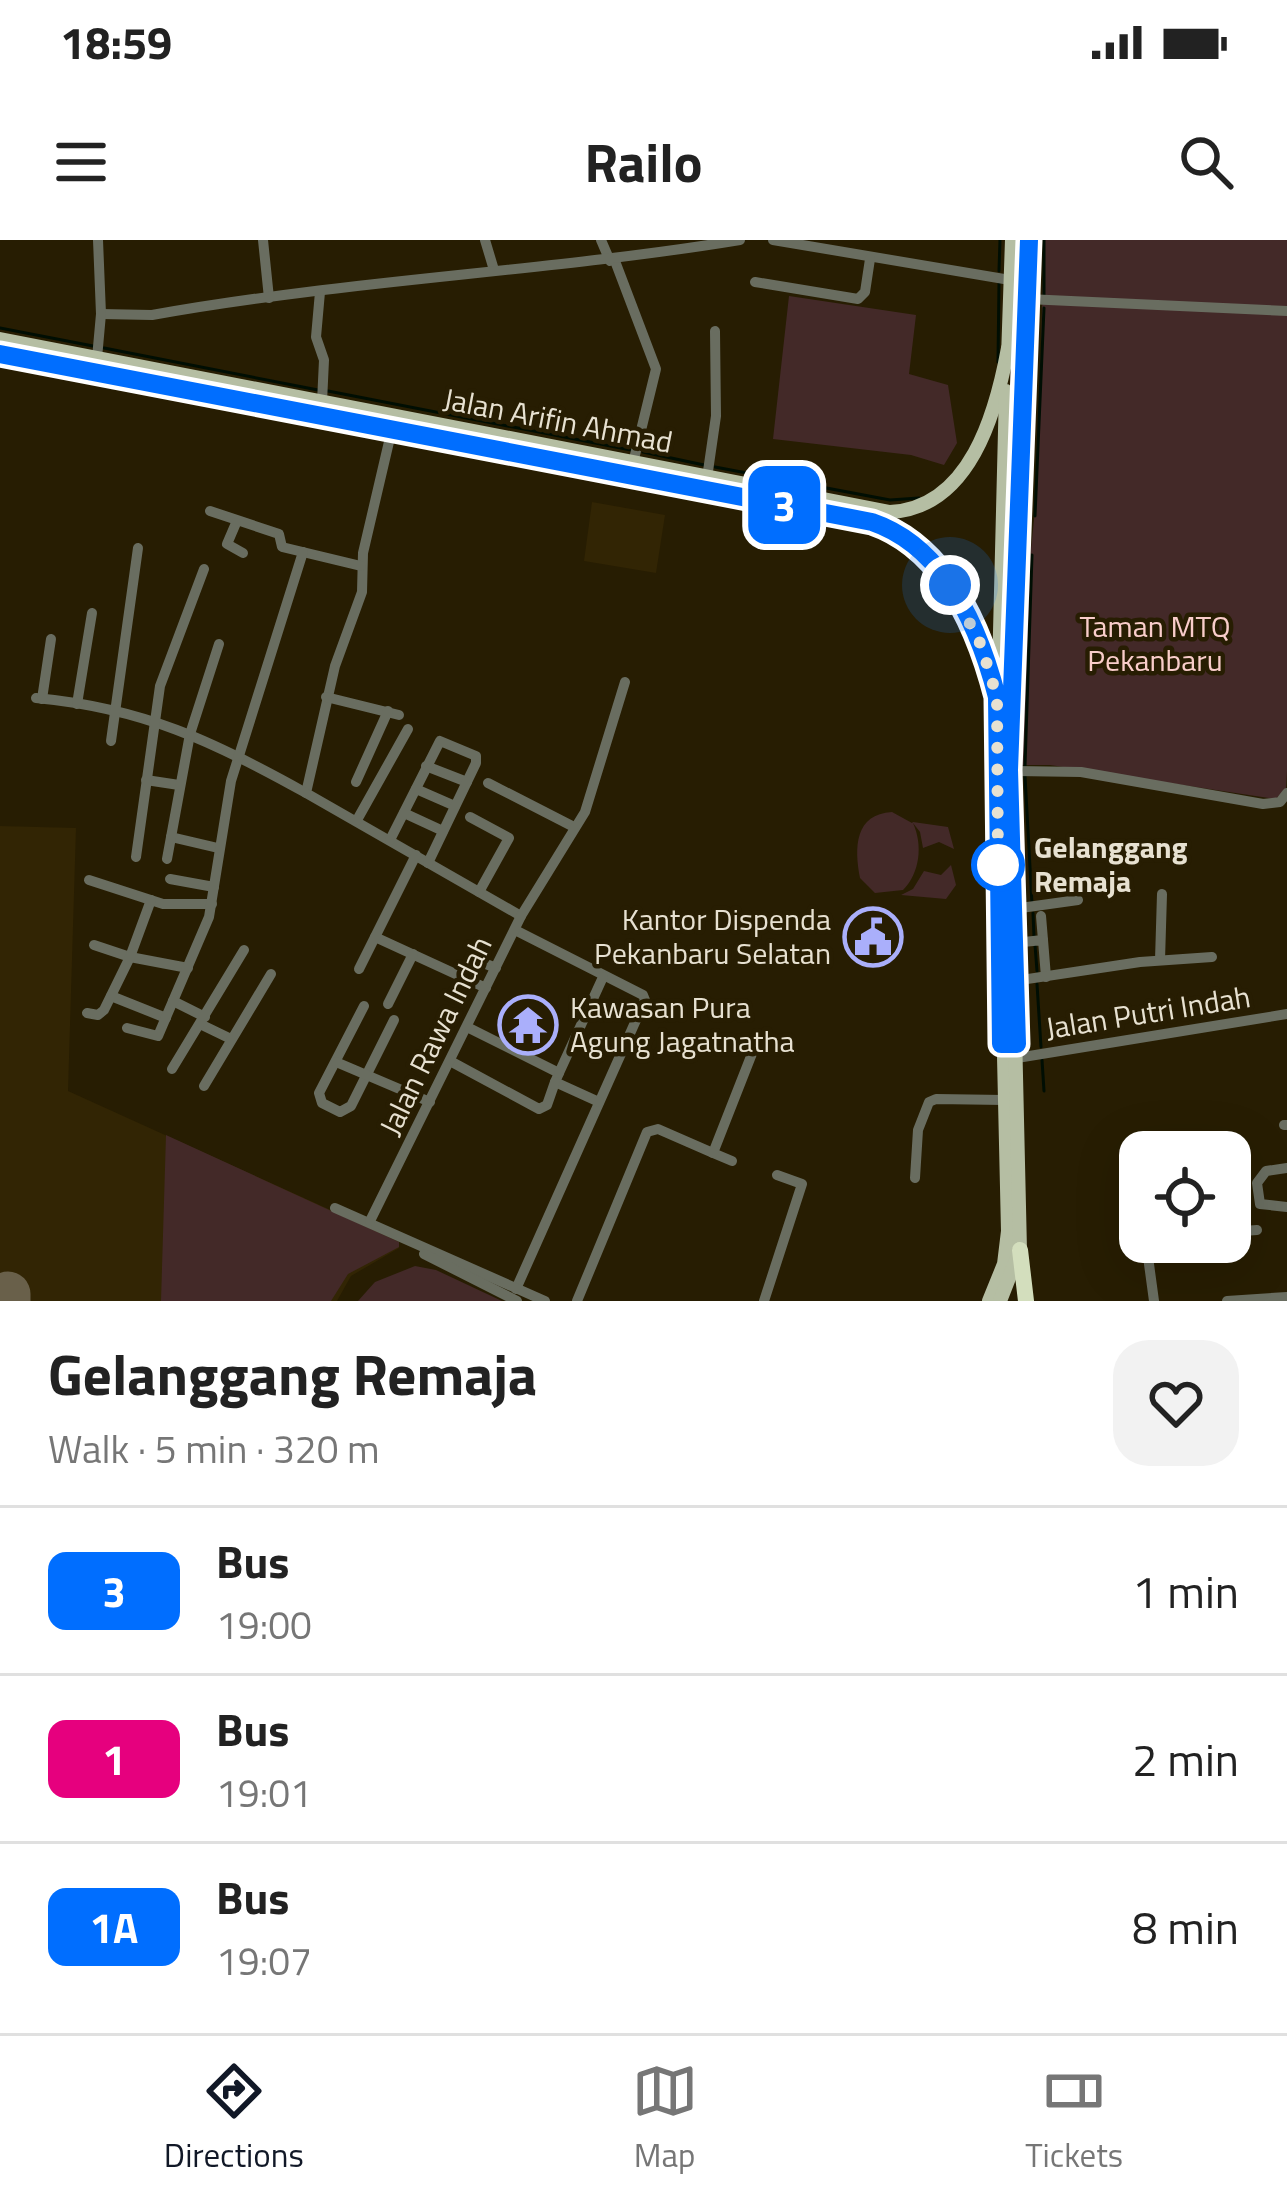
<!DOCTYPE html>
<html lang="en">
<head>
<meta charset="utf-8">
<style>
	body { margin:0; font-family:"Titillium Web",sans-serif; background:#f2f2f2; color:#222; height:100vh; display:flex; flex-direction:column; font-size:45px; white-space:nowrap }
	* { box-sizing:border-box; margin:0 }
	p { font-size:39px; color:#767676 }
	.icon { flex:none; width:66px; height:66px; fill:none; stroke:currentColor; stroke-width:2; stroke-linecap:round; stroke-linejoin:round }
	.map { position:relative; height:1061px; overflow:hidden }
	.sheet { display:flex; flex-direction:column; background:#fff; flex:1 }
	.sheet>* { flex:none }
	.badge { padding:0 24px; border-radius:18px; font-size:42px; line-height:78px }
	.buttons { position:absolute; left:1119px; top:891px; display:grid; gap:24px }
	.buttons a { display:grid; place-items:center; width:132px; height:132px; border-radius:24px; background:#fff; box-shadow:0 12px 48px #0002; font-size:60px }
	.you { position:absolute; width:60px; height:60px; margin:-30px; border:9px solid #fff; border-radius:50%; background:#1a73e8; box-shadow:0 0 0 18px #1a73e833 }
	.map>.badge { position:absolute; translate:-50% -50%; box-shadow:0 0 0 6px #fff }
	.round { display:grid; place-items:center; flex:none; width:126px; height:126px; border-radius:36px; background:#f2f2f2 }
	.summary { display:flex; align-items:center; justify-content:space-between; height:204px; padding:0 48px }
	h1 { font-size:57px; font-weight:700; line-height:90px }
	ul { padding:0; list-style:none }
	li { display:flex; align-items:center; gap:36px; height:168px; padding:0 48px; border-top:3px solid #e0e0e0 }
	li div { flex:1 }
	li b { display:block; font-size:45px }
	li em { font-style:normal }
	li .badge { min-width:132px; font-weight:700; text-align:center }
	.status { display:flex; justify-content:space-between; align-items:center; height:84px; padding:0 60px; background:#fff; direction:ltr }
	.status svg { height:33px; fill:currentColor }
	header { display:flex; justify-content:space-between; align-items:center; height:156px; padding:0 48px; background:#fff; font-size:54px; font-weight:700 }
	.tabs { display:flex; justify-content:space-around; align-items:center; height:168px; border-top:3px solid #e0e0e0; background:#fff; font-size:33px; color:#767676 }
	.tabs a { display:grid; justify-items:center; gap:6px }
	.tabs .on { color:#111827 }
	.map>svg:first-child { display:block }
</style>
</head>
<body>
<div class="status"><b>18:59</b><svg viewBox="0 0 49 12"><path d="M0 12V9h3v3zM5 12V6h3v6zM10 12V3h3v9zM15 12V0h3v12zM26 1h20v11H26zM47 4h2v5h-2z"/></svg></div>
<header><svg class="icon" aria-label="menu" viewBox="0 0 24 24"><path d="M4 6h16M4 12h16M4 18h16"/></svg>Railo<svg class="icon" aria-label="search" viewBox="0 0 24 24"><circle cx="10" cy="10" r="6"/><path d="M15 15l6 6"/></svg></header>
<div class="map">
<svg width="1287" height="1061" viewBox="0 0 1287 1061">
	<rect width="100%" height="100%" fill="#271d02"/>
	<g fill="#322504">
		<polygon points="592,262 665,275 656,333 584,321"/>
		<polygon points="0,586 76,588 68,851 399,1001 399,1008 351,1036 337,1061 0,1061"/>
	</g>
	<g fill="#432928">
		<polygon points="1044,0 1287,0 1287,531 1286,550 1275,559 1050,525 1019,525 1026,357 1037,251"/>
		<polygon points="789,56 916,75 909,134 948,145 957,203 944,225 911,215 773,199"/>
		<path d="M 892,572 L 912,583 L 913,582 L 948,587 L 954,609 L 939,602 L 923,608 L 920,592 L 913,583 C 923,605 920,633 903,650 L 875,653 L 860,638 C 854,607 855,574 892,572 Z"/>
		<polygon points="951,625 956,645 946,659 901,655 913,649 924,631 941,635"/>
		<polygon points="166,895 399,1002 399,1007 348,1034 331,1061 161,1061"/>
		<polygon points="415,1026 436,1030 502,1061 358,1061 375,1042"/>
	</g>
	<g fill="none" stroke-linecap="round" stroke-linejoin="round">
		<g stroke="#000e03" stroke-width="3">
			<polyline points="999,31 1000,0"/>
			<polyline points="1044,55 1044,0"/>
			<polyline points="0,88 93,106"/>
			<polyline points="104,108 318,150"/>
			<polyline points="998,122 999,44"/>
			<polyline points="328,151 631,210"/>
			<polyline points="643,212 704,225"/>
			<polyline points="715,227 890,260 919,258"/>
			<polyline points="1035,276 1044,68"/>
			<polyline points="1025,526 1032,315"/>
			<polyline points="1025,536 1032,664"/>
			<polyline points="1033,673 1034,696"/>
			<polyline points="1035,705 1037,731"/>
			<polyline points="1037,744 1041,807"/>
			<polyline points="1042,820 1044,851"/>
		</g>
		<polyline stroke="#69604a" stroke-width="45" points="8,1061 8,1054"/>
		<g stroke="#696d60" stroke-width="10">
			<polyline points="263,0 269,58"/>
			<polyline points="485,0 494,30"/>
			<polyline points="601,0 610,21"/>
			<polyline points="773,0 1010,40"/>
			<polyline points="615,21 656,129 633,223"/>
			<polyline points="755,42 858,59 865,52 870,19"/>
			<polyline points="320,52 316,97 324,120 322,162"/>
			<polyline points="1027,59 1287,71"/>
			<path d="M 101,74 L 152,75 C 347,40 545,32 740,0"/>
			<polyline points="97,118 101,74 98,0"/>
			<polyline points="392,189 363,313 362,352 335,426 306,553 521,676"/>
			<polyline points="707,238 716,176 715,91"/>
			<polyline points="210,271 279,294 282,307 361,326"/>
			<polyline points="236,283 227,304 243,313"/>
			<polyline points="326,457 399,475"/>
			<path d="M 36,458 C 143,468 213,501 306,553"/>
			<polyline points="42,459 51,399"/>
			<polyline points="77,464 92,373"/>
			<polyline points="111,501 138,308"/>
			<polyline points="426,526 467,542"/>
			<polyline points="1009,531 1081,532 1263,564 1280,562 1287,553"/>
			<polyline points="146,540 179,545"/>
			<polyline points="356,542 388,471"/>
			<polyline points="488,543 574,587"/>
			<polyline points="416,549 455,566"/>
			<polyline points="404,573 443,591"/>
			<polyline points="470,577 509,598 479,652"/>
			<polyline points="357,580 408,489"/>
			<polyline points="171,597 218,608"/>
			<polyline points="390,600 440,501 476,516 476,523 428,623"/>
			<polyline points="136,617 160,446 204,329"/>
			<polyline points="167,619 190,494 219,404"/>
			<polyline points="170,639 214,647"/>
			<polyline points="89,640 163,664 212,664"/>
			<polyline points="1013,669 1078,660"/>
			<polyline points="1041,676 1043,700"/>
			<polyline points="515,690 643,755 645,760 516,1049"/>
			<polyline points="375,697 486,748"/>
			<polyline points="1013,703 1043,700 1046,737"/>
			<polyline points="94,705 130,717 188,728"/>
			<polyline points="471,718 496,728"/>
			<polyline points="1160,720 1162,654"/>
			<polyline points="359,729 416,615"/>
			<polyline points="1014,741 1140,722 1212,717"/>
			<polyline points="111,756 166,778"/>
			<polyline points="173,761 205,777"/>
			<polyline points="388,764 413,714"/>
			<polyline points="364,766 319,853 322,863 340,872 351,866 394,780"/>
			<polyline points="87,773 98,775 104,770 130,717 151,660"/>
			<polyline points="200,784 231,799"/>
			<polyline points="467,787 559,833 555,842 599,862"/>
			<polyline points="127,788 158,796 209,677 231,541 303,312"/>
			<polyline points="1017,818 1287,774"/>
			<polyline points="450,821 539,869 547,865 555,842"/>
			<polyline points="336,822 430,862"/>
			<polyline points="172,829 244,710"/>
			<polyline points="559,833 603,737"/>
			<polyline points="204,846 271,734"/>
			<polyline points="1284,885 1287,885"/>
			<polyline points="713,913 732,921"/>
			<polyline points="1287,928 1266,931 1257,943 1260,964 1287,967"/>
			<polyline points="915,938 918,890 929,862 936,859 1004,860"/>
			<polyline points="335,968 545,1061"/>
			<polyline points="370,981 521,676 585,572 625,442"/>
			<polyline points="1230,992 1257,990"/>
			<polyline points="1146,1002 1154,1061"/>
			<polyline points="424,1014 517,1061"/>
			<polyline points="577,1061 647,892 658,889 713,913 755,806"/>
			<polyline points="764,1061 802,944 777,935"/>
			<polyline points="1227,1061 1287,1057"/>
		</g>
		<g stroke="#b5bea3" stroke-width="14">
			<path d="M 0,99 L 890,272 C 970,268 996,173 1008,108"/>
			<path d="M 0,114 L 484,205 L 891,288 C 951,318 982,396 997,457"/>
			<polyline points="1008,117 1012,0"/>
			<polyline points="989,1061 1004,1024 1008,991 997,512 1006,151"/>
			<polyline points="1000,1061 1020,1010 1009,531 1029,0"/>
		</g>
		<polyline stroke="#d3debd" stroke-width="16" points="1020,1010 1026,1061"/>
	</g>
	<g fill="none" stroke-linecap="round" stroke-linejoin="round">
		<g stroke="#fff" stroke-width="27">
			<path id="line" d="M 0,114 L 872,282 C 945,307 979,387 997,457 L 1001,804 L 1017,804 L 1009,530 L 1029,0"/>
		</g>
		<use href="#line" stroke="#006eff" stroke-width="18"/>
		<polyline stroke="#e7e1d1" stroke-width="12" stroke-dasharray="0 21.6" points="950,345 981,405 997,457 998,635 998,625"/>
	</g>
	<defs>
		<g id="civic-ring" transform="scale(3)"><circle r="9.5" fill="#271d02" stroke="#aaaffb" stroke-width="1.5"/><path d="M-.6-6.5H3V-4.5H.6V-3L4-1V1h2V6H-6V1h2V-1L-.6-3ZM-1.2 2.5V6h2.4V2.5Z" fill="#aaaffb"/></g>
		<g id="temple-ring" transform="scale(3)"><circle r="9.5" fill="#271d02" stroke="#aaaffb" stroke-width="1.5"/><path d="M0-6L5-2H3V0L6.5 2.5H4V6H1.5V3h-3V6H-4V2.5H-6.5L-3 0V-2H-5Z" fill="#aaaffb"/></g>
	</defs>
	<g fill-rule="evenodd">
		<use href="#civic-ring" x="873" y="697"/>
		<use href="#temple-ring" x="528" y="785"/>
	</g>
	<circle fill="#fff" stroke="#006eff" stroke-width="6" cx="998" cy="625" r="24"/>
	<g text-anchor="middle" stroke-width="9" stroke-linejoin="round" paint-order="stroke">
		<g font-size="30" fill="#e7e1d1" stroke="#271d02">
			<text transform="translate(558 181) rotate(11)" y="10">Jalan Arifin Ahmad</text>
			<text transform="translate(1148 773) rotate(-9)" y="10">Jalan Putri Indah</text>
			<text transform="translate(436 796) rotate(-64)" y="10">Jalan Rawa Indah</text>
		</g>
		<g font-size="30" fill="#f9cdca" stroke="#271d02">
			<text x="1155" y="397">Taman MTQ<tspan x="1155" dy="34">Pekanbaru</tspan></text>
		</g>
		<g font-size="30" font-weight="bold" fill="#e7e1d1" stroke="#271d02" text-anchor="start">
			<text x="1034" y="618">Gelanggang<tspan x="1034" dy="34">Remaja</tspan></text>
		</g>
		<g font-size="30" fill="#e7e1d1" stroke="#271d02" text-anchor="end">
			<text x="831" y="690">Kantor Dispenda<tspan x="831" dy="34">Pekanbaru Selatan</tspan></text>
			<text x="570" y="778" text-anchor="start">Kawasan Pura<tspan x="570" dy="34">Agung Jagatnatha</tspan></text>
		</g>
	</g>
</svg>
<div class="buttons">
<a><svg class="icon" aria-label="locate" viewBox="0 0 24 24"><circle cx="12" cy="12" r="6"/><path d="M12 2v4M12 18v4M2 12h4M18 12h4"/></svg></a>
</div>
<div class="you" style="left:950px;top:345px"></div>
<b class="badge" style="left:784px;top:265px;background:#006eff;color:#fff">3</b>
</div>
<section class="sheet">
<div class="summary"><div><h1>Gelanggang Remaja</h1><p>Walk · 5 min · 320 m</p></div><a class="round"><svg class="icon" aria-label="heart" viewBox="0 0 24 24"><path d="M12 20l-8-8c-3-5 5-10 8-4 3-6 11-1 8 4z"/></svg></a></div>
<ul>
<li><span class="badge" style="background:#006eff;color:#fff">3</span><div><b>Bus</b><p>19:00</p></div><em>1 min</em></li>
<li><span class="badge" style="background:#e6007e;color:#fff">1</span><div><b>Bus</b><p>19:01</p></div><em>2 min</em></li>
<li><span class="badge" style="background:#006eff;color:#fff">1A</span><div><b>Bus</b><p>19:07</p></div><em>8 min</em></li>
</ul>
</section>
<nav class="tabs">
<a class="on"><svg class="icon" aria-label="directions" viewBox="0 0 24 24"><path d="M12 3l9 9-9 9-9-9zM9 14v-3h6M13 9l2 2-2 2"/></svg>Directions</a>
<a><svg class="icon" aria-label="map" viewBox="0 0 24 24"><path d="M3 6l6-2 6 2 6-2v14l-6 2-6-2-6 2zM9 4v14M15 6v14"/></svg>Map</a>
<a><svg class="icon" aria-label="tickets" viewBox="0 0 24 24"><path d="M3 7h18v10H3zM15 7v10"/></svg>Tickets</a>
</nav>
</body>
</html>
